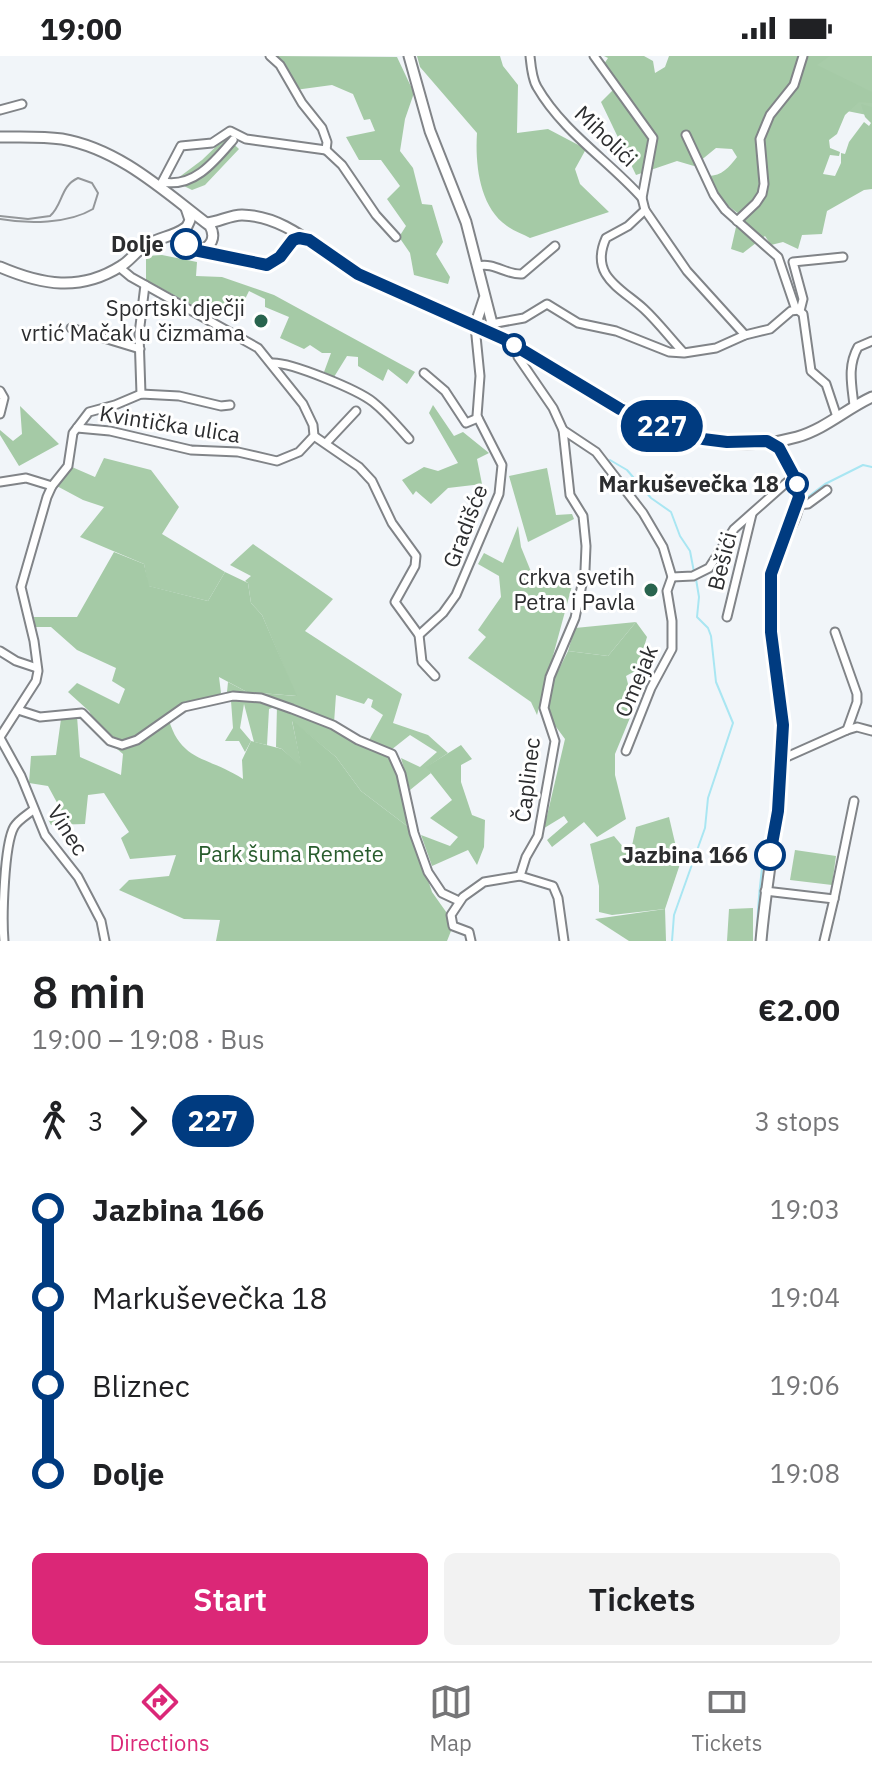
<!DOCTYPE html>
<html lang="en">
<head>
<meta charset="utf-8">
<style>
	body { margin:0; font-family:"IBM Plex Sans",sans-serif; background:#f2f2f2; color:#202124; height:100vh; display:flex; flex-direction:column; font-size:30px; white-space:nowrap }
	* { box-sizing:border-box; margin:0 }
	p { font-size:26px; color:#757577 }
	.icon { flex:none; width:44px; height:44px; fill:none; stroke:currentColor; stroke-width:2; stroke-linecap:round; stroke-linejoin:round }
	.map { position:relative; height:885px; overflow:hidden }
	.sheet { display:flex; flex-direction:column; background:#fff; flex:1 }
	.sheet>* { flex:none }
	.badge { padding:0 16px; border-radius:26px; font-size:28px; line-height:52px }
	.map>.badge { position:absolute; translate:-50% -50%; box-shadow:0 0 0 4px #fff }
	.legs { display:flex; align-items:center; gap:12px; height:88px; padding:0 32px; font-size:26px }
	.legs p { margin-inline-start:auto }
	.head { display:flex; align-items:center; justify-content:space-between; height:136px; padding:0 32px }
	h1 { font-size:44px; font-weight:600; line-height:60px }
	.cta { display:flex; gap:16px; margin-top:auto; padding:16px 32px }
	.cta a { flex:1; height:92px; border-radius:12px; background:#db2777; color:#fff; font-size:32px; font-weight:600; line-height:92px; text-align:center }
	.cta a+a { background:#f2f2f2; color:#202124 }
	ul { padding:0 32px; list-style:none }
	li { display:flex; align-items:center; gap:28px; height:88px; font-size:30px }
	li i { display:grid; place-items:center; width:12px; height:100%; margin:0 10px; background:currentColor }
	li i::after { content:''; width:20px; height:20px; margin:-10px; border:6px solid; border-radius:50%; background:#fff }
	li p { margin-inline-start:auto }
	li:first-child i { background:linear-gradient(#0000 50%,currentColor 0) }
	li:last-child i { background:linear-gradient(currentColor 50%,#0000 0) }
	.status { display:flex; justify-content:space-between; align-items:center; height:56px; padding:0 40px; background:#fff; direction:ltr }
	.status svg { height:22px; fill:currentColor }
	.menu { display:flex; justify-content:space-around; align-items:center; height:112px; border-top:2px solid #e0e0e0; background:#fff; font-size:22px; color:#757577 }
	.menu a { display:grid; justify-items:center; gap:4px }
	.menu .current { color:#db2777 }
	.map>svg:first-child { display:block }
</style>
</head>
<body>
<div class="status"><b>19:00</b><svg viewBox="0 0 49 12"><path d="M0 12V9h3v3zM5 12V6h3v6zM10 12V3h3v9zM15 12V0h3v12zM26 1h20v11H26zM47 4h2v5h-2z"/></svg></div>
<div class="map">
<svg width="872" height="885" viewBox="0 0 872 885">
	<rect width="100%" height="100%" fill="#f1f5f9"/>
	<g fill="#a8cca9">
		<polygon points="805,0 872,0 872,60 842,54"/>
		<polygon points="226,81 239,93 205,129 192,134 184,130 178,122 202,104"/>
		<polygon points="104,402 151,414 179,451 162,478 225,516 208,545 148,530 144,508 80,481 104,451 83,444 55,429 72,411 95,421"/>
		<polygon points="547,412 556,459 572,458 574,463 528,486 509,420"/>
		<polygon points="518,470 521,491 534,523 573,526 537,659 531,646 468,602 486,581 478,574 501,541 499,520 478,508 484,497 503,507"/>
		<polygon points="253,488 333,543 305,575 402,638 393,667 428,679 448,697 427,711 431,717 410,734 401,702 420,711 437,696 410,679 391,694 368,686 383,659 371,651 373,644 368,642 364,648 336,639 334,667 328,670 390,698 399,707 403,746 411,773 361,735 336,701 292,665 302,712 282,693 276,691 277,650 269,653 267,689 254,686 244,648 240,672 251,685 245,696 239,685 225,685 233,672 231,645 236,640 227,636 228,626 247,636 296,640 262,559 251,547 248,527 245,525 251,520 230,509"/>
		<polygon points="636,566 608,600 568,595 575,572"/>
		<polygon points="669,761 680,808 665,853 612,859 599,856 599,830 590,788 614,780 630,799 636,771"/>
		<polygon points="795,794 836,800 832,829 790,824"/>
		<polygon points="753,852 753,885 727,885 729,853"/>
	</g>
	<g fill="#a5caa6">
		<polygon points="273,0 397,1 414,37 405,63 400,95 413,112 422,148 432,149 443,186 436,198 450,221 448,228 414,219 410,197 399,181 406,170 387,143 400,130 381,104 359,104 346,81 375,75 370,63 364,64 353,38 332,29 295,34"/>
		<path d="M 417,0 L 500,0 L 503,10 L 518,29 L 517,77 L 548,73 L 586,93 L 575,113 L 580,128 L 609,156 L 530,182 C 523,178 514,175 507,170 C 479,151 475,107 477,77 L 420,11 Z"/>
		<path d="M 604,0 L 644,0 L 653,5 L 655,17 L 665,11 L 669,0 L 830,0 L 817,9 L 872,36 L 872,47 L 859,46 L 845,59 L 837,78 L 829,84 L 830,92 L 840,96 L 839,100 L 830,99 L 823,118 L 835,120 L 841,107 L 841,97 L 845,98 L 849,86 L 864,66 L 869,70 L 871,67 L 865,61 L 861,48 L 872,51 L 872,133 L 864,134 L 827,155 L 822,178 L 802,179 L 798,193 L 783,186 L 771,189 L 765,180 L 743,197 L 731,193 L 739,158 L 723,146 L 708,120 C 722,120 729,111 737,101 L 732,93 L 716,92 L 694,110 L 677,105 L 636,119 L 601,46 L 617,30 L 602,11 L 608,2 Z"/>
		<polygon points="162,199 197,206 196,220 222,221 274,239 415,316 407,328 388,313 383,325 358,310 358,301 347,300 334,321 324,316 331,297 322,297 310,289 304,293 280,282 289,261 265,251 265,243 249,235 243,247 228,240 217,262 146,224 146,200"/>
		<polygon points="433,349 454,380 463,376 489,397 477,403 482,428 448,432 431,448 416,435 413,439 402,424 424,411 438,415 458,407 429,357"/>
		<polygon points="20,350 59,388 19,410 0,379 0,374 13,385 22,378"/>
		<path d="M 114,496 L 144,508 L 149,530 L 208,545 L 225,516 L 248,527 L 251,547 L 262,559 L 297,640 L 247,636 L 219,621 L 221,637 C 211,647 198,648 186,645 L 167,657 C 179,707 206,699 243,723 L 242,704 L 251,685 L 282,693 L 301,710 L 292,664 L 336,701 L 361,735 L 411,773 L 432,836 L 449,860 L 451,875 L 447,885 L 216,885 L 220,864 L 184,863 L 119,834 L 129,824 L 169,820 L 176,799 L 130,803 L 121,782 L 129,776 L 104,737 L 88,739 L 85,768 L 51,769 L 47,761 L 61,754 L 48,730 L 29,727 L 31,700 L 56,699 L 61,663 L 77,660 L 80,701 L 121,719 L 123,698 L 104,682 L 89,655 L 68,636 L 77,627 L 119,648 L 125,633 L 112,625 L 116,612 L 77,594 L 51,571 L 35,571 L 34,561 L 77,561 Z"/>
		<polygon points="636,566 647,581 637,614 626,620 634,652 615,698 615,719 626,763 597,781 584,766 552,791 547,784 568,766 564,760 541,774 547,760 565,683 545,656 555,621 568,595 608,600"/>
		<polygon points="461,689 472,703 461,709 461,726 472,759 485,764 484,791 477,809 468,794 432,810 421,779 450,790 458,781 430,762 452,744 426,711"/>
		<polygon points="665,853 666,885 629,885 595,863"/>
	</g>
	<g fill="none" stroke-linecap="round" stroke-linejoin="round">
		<g stroke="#a9e6f2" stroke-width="2">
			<polyline points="610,404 627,414 651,442 671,456 680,480 690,495 694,516"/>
			<polyline points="804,444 825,428 863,409 872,411"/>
			<polyline points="767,514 767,506 780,482"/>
			<path d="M 757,884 C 757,828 768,774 776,719 C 784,663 771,603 764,547 L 766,532"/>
			<polyline points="672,885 674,859 705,772 708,742 733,667 716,626 711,580 708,572 697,561 699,541 696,523"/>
		</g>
		<g stroke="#818488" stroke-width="11">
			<g id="street">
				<polyline points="270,0 280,9 302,47 322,72 327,86 326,94"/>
				<path d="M 530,0 C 531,10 532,23 537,31 C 563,76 608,104 642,142"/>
				<polyline points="594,0 653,82 642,142 645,154 687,215 745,279"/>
				<polyline points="0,54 22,48"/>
				<polyline points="686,79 714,139 725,154 778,201 796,254"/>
				<polyline points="326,94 342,109 376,159 396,181"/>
				<path d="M 163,126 C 194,132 215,105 233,84"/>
				<polyline points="160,130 181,90 212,87 230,75 246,83 326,94"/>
				<path d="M 645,154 L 628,170 L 606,182 C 589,220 621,232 644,253 C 658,266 670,282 683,296"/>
				<polyline points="737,165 756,147 762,138 764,128 760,83 770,59 794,29 803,0"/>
				<path d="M 478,210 C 494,206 506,219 522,218 L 555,190"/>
				<polyline points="800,255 803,243 793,206 843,201"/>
				<polyline points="491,268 524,262 547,248 578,267 616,275 669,296 684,297 716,292 745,279 770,273 791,255 798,254 803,258 811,315 826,328 837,361"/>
				<polyline points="71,272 140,293"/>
				<polyline points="516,290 518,301 553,352 563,374 596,396 643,457 663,491 672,521 693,520 709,512 734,473 794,420"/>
				<path d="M 272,307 C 291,306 358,334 373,346 C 387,357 398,371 409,383"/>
				<polyline points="424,317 445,335 466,367 478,362"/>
				<polyline points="0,335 4,342 0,358"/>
				<polyline points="141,338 139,278 145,229"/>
				<path d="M 854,350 C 852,329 847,311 858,291 L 872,285"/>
				<polyline points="77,372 110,375 191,394 238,396 277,405 299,396 314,380 313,369 303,348 258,292 131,221 119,211"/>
				<polyline points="314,380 359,411 372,425 392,467 416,500 415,510 395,546 419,579 422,606 435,620"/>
				<polyline points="326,387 356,355"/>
				<polyline points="0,426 26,422 52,430"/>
				<polyline points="797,449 808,448 827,434"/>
				<polyline points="727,561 752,458"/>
				<polyline points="835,576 857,638 857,646 847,674"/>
				<polyline points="419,579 443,557 456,539 499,438 502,409 477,360 480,320 475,270"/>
				<polyline points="0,595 16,605 37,612"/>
				<polyline points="18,654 40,661 82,657 110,685 122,689 137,684 184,651 233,640 261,642 292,653 333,669 358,684 392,698 401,718 414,777 428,816 442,837 459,845"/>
				<polyline points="0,681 36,625 38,615 34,585 21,531 47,441 52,430 68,410 73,377 89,356 115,349 141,338 179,340 221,350 230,349"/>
				<polyline points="0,682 21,720 45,779 78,821 101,865 105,885"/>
				<polyline points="626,695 651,632 672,593 672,565 667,535 672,521"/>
				<polyline points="782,703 847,674 857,671 872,675"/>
				<polyline points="520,820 553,830 558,842 564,885"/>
				<polyline points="765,835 834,843 854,745"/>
				<path d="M 4,885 C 2,862 4,789 14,771 C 18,764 27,759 33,754"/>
				<polyline points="471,885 469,876 453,870 451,859 463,841 484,826 520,820 526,801 538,780 555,685 544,652 550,621 575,562 585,514 586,490 583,460 570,439 563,374"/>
				<polyline points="824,885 834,843"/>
			</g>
		</g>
		<g stroke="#818488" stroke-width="13">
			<g id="secondary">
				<polyline points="409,0 430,75 466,166 495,279"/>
				<path d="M 0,81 C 20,81 42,80 62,83 C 120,93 165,136 210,170 C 216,181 212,192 198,194"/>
				<path d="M 186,152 L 190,164 C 187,172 180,179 186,188 C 191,194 257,209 267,209 L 280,201 L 293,184 L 305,183"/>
				<path d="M 207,167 C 219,166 230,159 242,159 C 290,160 321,199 360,219 C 407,243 458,259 505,284 C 596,332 686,412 797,381 C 825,373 846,353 872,341"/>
				<path d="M 0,211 C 42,229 80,236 121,210 C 130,205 136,195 145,190 C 158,181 173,181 185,172"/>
				<polyline points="475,270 484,243"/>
				<path d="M 761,885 C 767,814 783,745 783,674 C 783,623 768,574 770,523 C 772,493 801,467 799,437 C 797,420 785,393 769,386"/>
			</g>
		</g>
		<use href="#street" stroke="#fff" stroke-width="7"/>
		<use href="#secondary" stroke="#fff" stroke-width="9"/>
		<path stroke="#94979a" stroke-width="2" d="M 0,160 L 28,163 L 50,160 C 63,149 60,130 78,122 L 92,127 L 98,137 L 93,153 C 68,168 28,168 0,163"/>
	</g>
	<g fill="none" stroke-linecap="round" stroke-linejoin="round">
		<g stroke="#fff" stroke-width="18">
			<polyline id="line-1" points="186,188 194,194 267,209 280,201 293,184 299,182 309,184 358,218 504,283 620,353 670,374 703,383 727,386 767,385 779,392 794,420 799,441 771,518 771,576 783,669 778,755 770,799"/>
		</g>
		<use href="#line-1" stroke="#003b80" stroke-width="12"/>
	</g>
	<g fill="#fff" stroke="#003b80" stroke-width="4">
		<circle cx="186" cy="188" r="14"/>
		<circle cx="514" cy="289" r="10"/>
		<circle cx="797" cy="428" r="10"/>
		<circle cx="770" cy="799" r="14"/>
	</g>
	<g fill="#29644e" stroke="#fff" stroke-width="3">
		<circle cx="261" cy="265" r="8"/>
		<circle cx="651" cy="534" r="8"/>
	</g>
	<g text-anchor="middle" stroke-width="6" stroke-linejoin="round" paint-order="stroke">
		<g font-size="22" fill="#2c2d2f" stroke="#fff">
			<text transform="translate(606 80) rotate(44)" y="8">Miholići</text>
			<text transform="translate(170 368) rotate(9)" y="8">Kvintička ulica</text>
			<text transform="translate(465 470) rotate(-69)" y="8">Gradišće</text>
			<text transform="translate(722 505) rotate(-76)" y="8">Bešići</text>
			<text transform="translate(636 625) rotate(-67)" y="8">Omejak</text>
			<text transform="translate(527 724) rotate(-83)" y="8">Čaplinec</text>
			<text transform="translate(68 774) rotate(57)" y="8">Vinec</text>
		</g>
		<g font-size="22" font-weight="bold" fill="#2c2d2f" stroke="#fff" text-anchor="end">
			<text x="164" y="196">Dolje</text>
			<text x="779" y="436">Markuševečka 18</text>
			<text x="748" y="807">Jazbina 166</text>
		</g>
		<g font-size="22" fill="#2c2d2f" stroke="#fff" text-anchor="end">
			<text x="245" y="260">Sportski dječji<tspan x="245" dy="25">vrtić Mačak u čizmama</tspan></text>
			<text x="635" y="529">crkva svetih<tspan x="635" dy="25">Petra i Pavla</tspan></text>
		</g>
		<g font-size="22" fill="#285c2d" stroke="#fff">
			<text x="291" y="806">Park šuma Remete</text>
		</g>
	</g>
</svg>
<b class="badge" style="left:662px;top:370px;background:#003b80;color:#fff">227</b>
</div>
<section class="sheet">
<div class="head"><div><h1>8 min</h1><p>19:00 – 19:08 · Bus</p></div><b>€2.00</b></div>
<div class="legs"><svg class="icon" aria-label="walk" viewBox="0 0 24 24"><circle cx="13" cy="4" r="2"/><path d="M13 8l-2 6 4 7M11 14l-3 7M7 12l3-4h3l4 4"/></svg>3<svg class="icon" aria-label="forward" viewBox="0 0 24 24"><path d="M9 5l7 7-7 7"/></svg><b class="badge" style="background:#003b80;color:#fff">227</b><p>3 stops</p></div>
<ul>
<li><i style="color:#003b80"></i><b>Jazbina 166</b><p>19:03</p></li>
<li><i style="color:#003b80"></i><span>Markuševečka 18</span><p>19:04</p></li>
<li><i style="color:#003b80"></i><span>Bliznec</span><p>19:06</p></li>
<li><i style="color:#003b80"></i><b>Dolje</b><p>19:08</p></li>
</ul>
<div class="cta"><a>Start</a><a>Tickets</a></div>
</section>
<nav class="menu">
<a class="current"><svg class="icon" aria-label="directions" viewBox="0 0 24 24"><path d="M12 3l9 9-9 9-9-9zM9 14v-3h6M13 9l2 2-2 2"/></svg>Directions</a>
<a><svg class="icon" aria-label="map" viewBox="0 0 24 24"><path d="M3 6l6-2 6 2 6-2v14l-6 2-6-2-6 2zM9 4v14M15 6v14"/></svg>Map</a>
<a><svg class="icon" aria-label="tickets" viewBox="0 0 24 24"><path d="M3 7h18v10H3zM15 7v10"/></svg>Tickets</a>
</nav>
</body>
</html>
